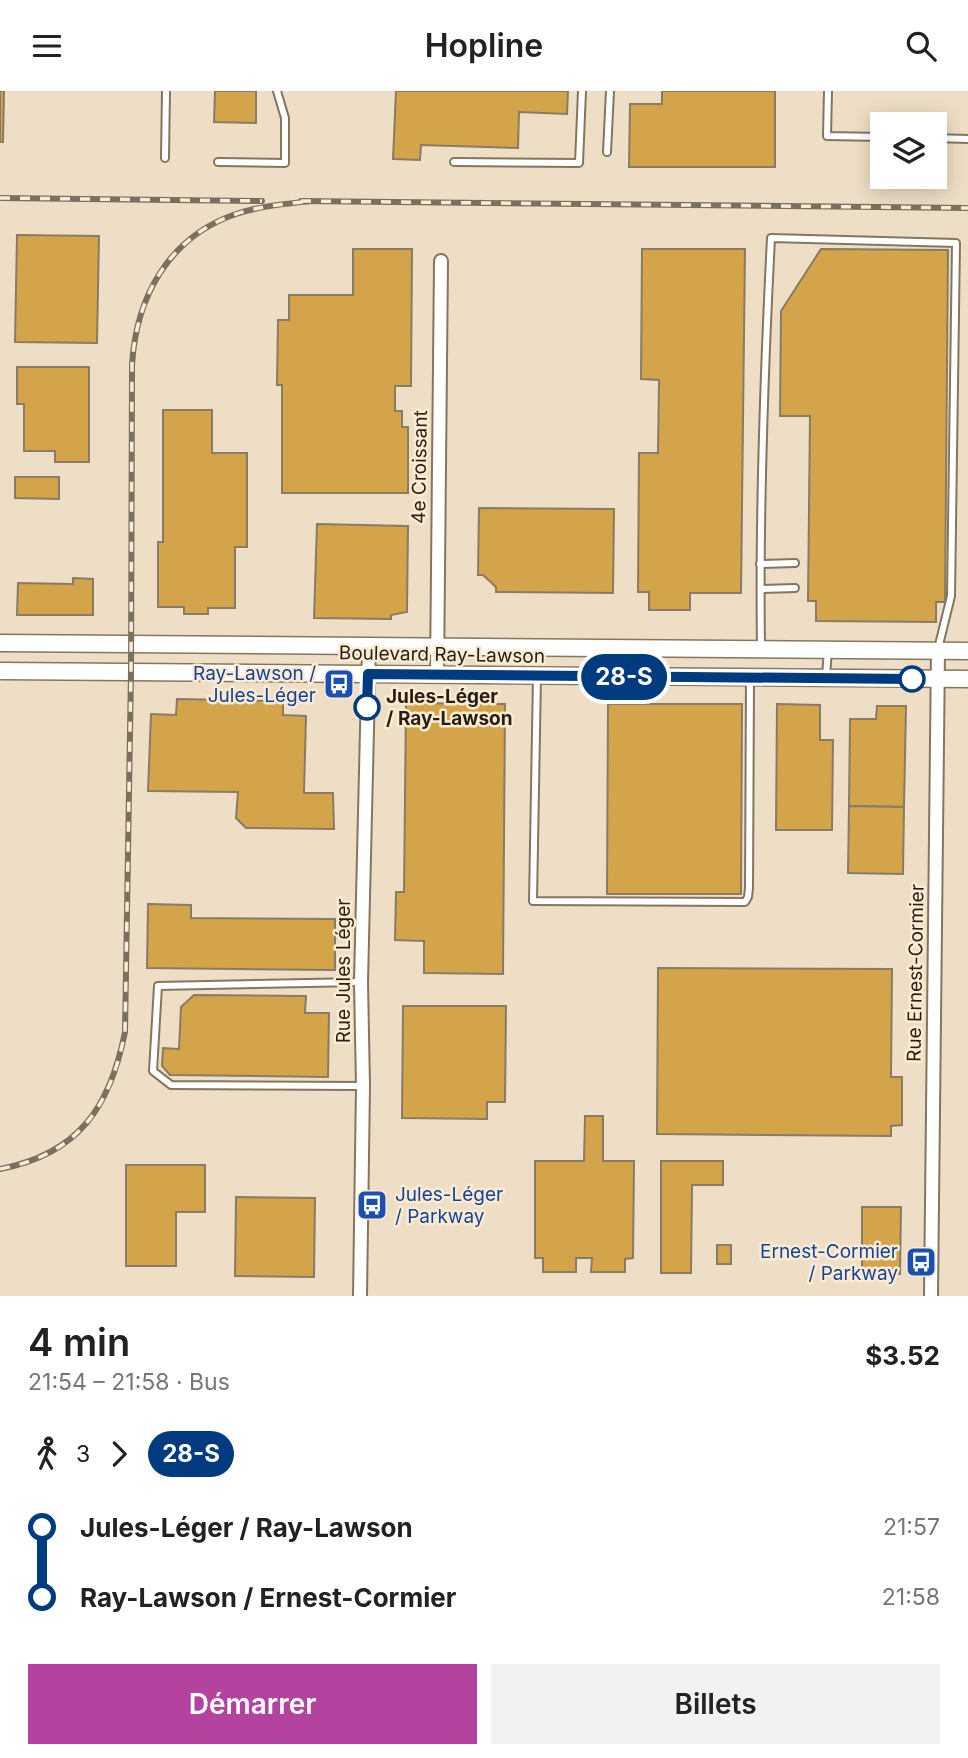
<!DOCTYPE html>
<html lang="fr">
<head>
<meta charset="utf-8">
<style>
	body { margin:0; font-family:Inter,sans-serif; background:#f2f2f2; color:#222; height:100vh; display:flex; flex-direction:column; font-size:26px; white-space:nowrap }
	* { box-sizing:border-box; margin:0 }
	p { font-size:23px; color:#767676 }
	.icon { flex:none; width:38px; height:38px; fill:none; stroke:currentColor; stroke-width:2; stroke-linecap:round; stroke-linejoin:round }
	.map { position:relative; height:1205px; overflow:hidden }
	.details { display:flex; flex-direction:column; background:#fff; flex:1 }
	.details>* { flex:none }
	.badge { padding:0 14px; border-radius:23px; font-size:24px; line-height:46px }
	.tools { position:absolute; left:870px; top:21px; display:grid; gap:14px }
	.tools a { display:grid; place-items:center; width:77px; height:77px; border-radius:0px; background:#fff; box-shadow:0 4px 18px #0003; font-size:35px }
	.map>.badge { position:absolute; translate:-50% -50%; box-shadow:0 0 0 4px #fff }
	.legs { display:flex; align-items:center; gap:10px; height:77px; padding:0 28px; font-size:23px }
	.legs p { margin-inline-start:auto }
	.overview { display:flex; align-items:center; justify-content:space-between; height:119px; padding:0 28px }
	h1 { font-size:38px; font-weight:600; line-height:52px }
	.primary-button { display:flex; gap:14px; margin-top:auto; padding:14px 28px }
	.primary-button a { flex:1; height:80px; border-radius:0px; background:#b443a0; color:#fff; font-size:28px; font-weight:600; line-height:80px; text-align:center }
	.primary-button a+a { background:#f2f2f2; color:#222 }
	ul { padding:0 28px; list-style:none }
	li { display:flex; align-items:center; gap:24px; height:70px; font-size:26px }
	li i { display:grid; place-items:center; width:10px; height:100%; margin:0 9px; background:currentColor }
	li i::after { content:''; width:18px; height:18px; margin:-9px; border:5px solid; border-radius:50%; background:#fff }
	li p { margin-inline-start:auto }
	li:first-child i { background:linear-gradient(#0000 50%,currentColor 0) }
	li:last-child i { background:linear-gradient(currentColor 50%,#0000 0) }
	header { display:flex; justify-content:space-between; align-items:center; height:91px; padding:0 28px; background:#fff; font-size:32px; font-weight:600 }
	.map>svg:first-child { display:block }
</style>
</head>
<body>
<header><svg class="icon" aria-label="menu" viewBox="0 0 24 24"><path d="M4 6h16M4 12h16M4 18h16"/></svg>Hopline<svg class="icon" aria-label="search" viewBox="0 0 24 24"><circle cx="10" cy="10" r="6"/><path d="M15 15l6 6"/></svg></header>
<div class="map">
<svg width="968" height="1205" viewBox="0 0 968 1205">
	<rect width="100%" height="100%" fill="#eedec5"/>
	<g fill="#d4a44b" stroke="#897b64" stroke-width="2">
		<polygon points="0,0 4,0 3,51 0,51"/>
		<polygon points="215,0 256,0 256,32 214,31"/>
		<polygon points="396,0 568,0 567,23 519,21 518,57 421,54 420,69 393,68"/>
		<polygon points="662,0 775,0 775,76 629,76 630,13 662,13"/>
		<polygon points="17,144 99,145 97,252 15,251"/>
		<polygon points="353,158 412,158 411,295 395,295 395,320 402,320 402,336 408,336 408,402 282,402 282,294 277,294 278,229 289,229 289,204 353,204"/>
		<polygon points="642,158 745,158 741,502 690,502 690,519 649,519 649,501 638,501 639,362 658,362 659,289 641,288"/>
		<polygon points="821,158 948,159 945,511 936,511 936,531 816,530 816,510 808,510 810,325 780,325 781,220"/>
		<polygon points="17,276 89,276 89,371 55,371 55,360 24,360 24,313 17,313"/>
		<polygon points="163,319 212,319 212,362 247,362 247,456 235,456 235,517 208,517 208,523 184,523 184,516 158,516 158,451 163,451"/>
		<polygon points="15,386 59,386 59,408 15,407"/>
		<polygon points="479,417 614,418 613,502 496,501 496,496 483,484 478,484"/>
		<polygon points="317,433 408,435 407,521 391,524 391,528 314,527"/>
		<polygon points="73,487 93,488 93,524 17,524 18,492 73,493"/>
		<polygon points="177,608 283,610 283,624 306,625 304,702 333,702 334,738 246,737 236,727 238,701 148,700 151,623 176,624"/>
		<polygon points="406,612 505,613 503,883 424,882 424,850 395,849 396,801 404,801"/>
		<polygon points="608,613 742,613 741,803 607,803"/>
		<polygon points="777,613 820,614 820,649 833,649 832,739 776,739"/>
		<polygon points="877,615 906,615 904,716 849,715 850,628 876,628"/>
		<polygon points="849,715 904,716 903,783 848,782"/>
		<polygon points="148,813 191,814 191,827 335,828 335,879 147,877"/>
		<polygon points="658,877 892,878 891,986 902,986 902,1034 891,1035 891,1045 657,1043"/>
		<polygon points="194,904 306,905 305,922 329,922 328,986 170,984 162,975 163,957 179,958 181,916"/>
		<polygon points="403,915 506,915 505,1011 487,1011 487,1028 402,1027"/>
		<polygon points="585,1025 603,1025 603,1070 634,1070 633,1167 625,1168 625,1181 591,1181 592,1167 576,1167 576,1181 543,1181 543,1167 535,1167 535,1070 584,1070"/>
		<polygon points="661,1070 723,1070 723,1094 692,1094 691,1182 661,1182"/>
		<polygon points="126,1074 205,1074 205,1121 176,1121 176,1175 126,1175"/>
		<polygon points="236,1106 315,1107 314,1186 235,1185"/>
		<polygon points="862,1116 901,1116 900,1183 862,1183"/>
		<rect x="717" y="1154" width="14" height="19"/>
	</g>
	<g fill="none" stroke-linecap="round" stroke-linejoin="round">
		<g stroke="#84765f" stroke-width="10">
			<g id="lane">
				<polyline points="828,0 827,45 882,46"/>
				<polyline points="934,47 968,48"/>
				<polyline points="607,61 610,0"/>
				<polyline points="165,67 166,0"/>
				<polyline points="218,71 285,72 285,27 277,0"/>
				<polyline points="454,71 579,72 582,0"/>
				<polyline points="760,473 795,472"/>
				<polyline points="761,498 795,497"/>
				<path d="M 761,557 C 759,420 764,284 771,147 L 956,152 L 951,505 L 938,558"/>
				<polyline points="600,559 600,584"/>
				<polyline points="537,585 533,810 745,811 748,806 749,797 750,588"/>
				<polyline points="826,586 828,558"/>
				<polyline points="361,891 158,895 153,980 171,994 363,995"/>
			</g>
		</g>
		<g stroke="#84765f" stroke-width="16">
			<g id="street">
				<polyline points="437,583 441,170"/>
				<polyline points="360,1205 363,995 361,891 369,554"/>
				<polyline points="931,1205 938,559"/>
			</g>
		</g>
		<g stroke="#84765f" stroke-width="19">
			<g id="secondary">
				<polyline points="0,552 968,560"/>
				<polyline points="0,580 968,588"/>
			</g>
		</g>
		<polyline stroke="#aca08c" stroke-width="2.5" stroke-dasharray="3.5 3.5" stroke-linecap="butt" points="445,612 446,598"/>
		<use href="#lane" stroke="#fff" stroke-width="6"/>
		<use href="#street" stroke="#fff" stroke-width="12"/>
		<use href="#secondary" stroke="#fff" stroke-width="16"/>
		<g stroke="#7a7060" stroke-width="6">
			<g id="rail">
				<polyline points="0,107 262,110"/>
				<polyline points="301,110 968,117"/>
				<path d="M 0,1078 C 79,1063 110,1016 125,941 L 131,581 L 132,274 C 136,207 168,146 236,123 C 260,115 285,113 311,110"/>
			</g>
		</g>
		<use href="#rail" stroke="#fbebd2" stroke-width="3.5" stroke-dasharray="10" stroke-linecap="butt"/>
	</g>
	<g fill="none" stroke-linecap="round" stroke-linejoin="round">
		<g stroke="#fff" stroke-width="16">
			<polyline id="line-1" points="367,616 368,583 912,588"/>
		</g>
		<use href="#line-1" stroke="#003b80" stroke-width="10"/>
	</g>
	<defs>
		<g id="bus-square" transform="scale(1.575)"><rect x="-9" y="-9" width="18" height="18" rx="4" fill="#1a4fb4" stroke="#fbebd2"/><path d="M-5-6H5V4H4V6H2V4H-2V6H-4V4H-5ZM-3.5-4V0h7V-4ZM-3.5 1.2v1.5H-2V1.2ZM2 1.2v1.5H3.5V1.2Z" fill="#fff"/></g>
	</defs>
	<g fill-rule="evenodd">
		<use href="#bus-square" x="339" y="593"/>
		<use href="#bus-square" x="372" y="1114"/>
		<use href="#bus-square" x="921" y="1171"/>
	</g>
	<g fill="#fff" stroke="#003b80" stroke-width="3.5">
		<circle cx="912" cy="588" r="12"/>
		<circle cx="367" cy="616" r="12"/>
	</g>
	<g text-anchor="middle" stroke-width="5" stroke-linejoin="round" paint-order="stroke">
		<g font-size="19" fill="#251f16" stroke="#fbebd2">
			<text transform="translate(419 376) rotate(-89)" y="7">4e Croissant</text>
			<text transform="translate(442 563) rotate(1)" y="7">Boulevard Ray-Lawson</text>
			<text transform="translate(343 880) rotate(-90)" y="7">Rue Jules Léger</text>
			<text transform="translate(915 882) rotate(-89)" y="7">Rue Ernest-Cormier</text>
		</g>
		<g font-size="19" fill="#164399" stroke="#fbebd2" text-anchor="end">
			<text x="316" y="589">Ray-Lawson /<tspan x="316" dy="22">Jules-Léger</tspan></text>
			<text x="395" y="1110" text-anchor="start">Jules-Léger<tspan x="395" dy="22">/ Parkway</tspan></text>
			<text x="898" y="1167">Ernest-Cormier<tspan x="898" dy="22">/ Parkway</tspan></text>
		</g>
		<g font-size="19" font-weight="bold" fill="#251f16" stroke="#fbebd2" text-anchor="start">
			<text x="386" y="612">Jules-Léger<tspan x="386" dy="22">/ Ray-Lawson</tspan></text>
		</g>
	</g>
</svg>
<div class="tools">
<a><svg class="icon" aria-label="layers" viewBox="0 0 24 24"><path d="M12 4l9 5-9 5-9-5zM3 14l9 5 9-5"/></svg></a>
</div>
<b class="badge" style="left:624px;top:586px;background:#003b80;color:#fff">28-S</b>
</div>
<section class="details">
<div class="overview"><div><h1>4 min</h1><p>21:54 – 21:58 · Bus</p></div><b>$3.52</b></div>
<div class="legs"><svg class="icon" aria-label="walk" viewBox="0 0 24 24"><circle cx="13" cy="4" r="2"/><path d="M13 8l-2 6 4 7M11 14l-3 7M7 12l3-4h3l4 4"/></svg>3<svg class="icon" aria-label="forward" viewBox="0 0 24 24"><path d="M9 5l7 7-7 7"/></svg><b class="badge" style="background:#003b80;color:#fff">28-S</b></div>
<ul>
<li><i style="color:#003b80"></i><b>Jules-Léger / Ray-Lawson</b><p>21:57</p></li>
<li><i style="color:#003b80"></i><b>Ray-Lawson / Ernest-Cormier</b><p>21:58</p></li>
</ul>
<div class="primary-button"><a>Démarrer</a><a>Billets</a></div>
</section>
</body>
</html>
